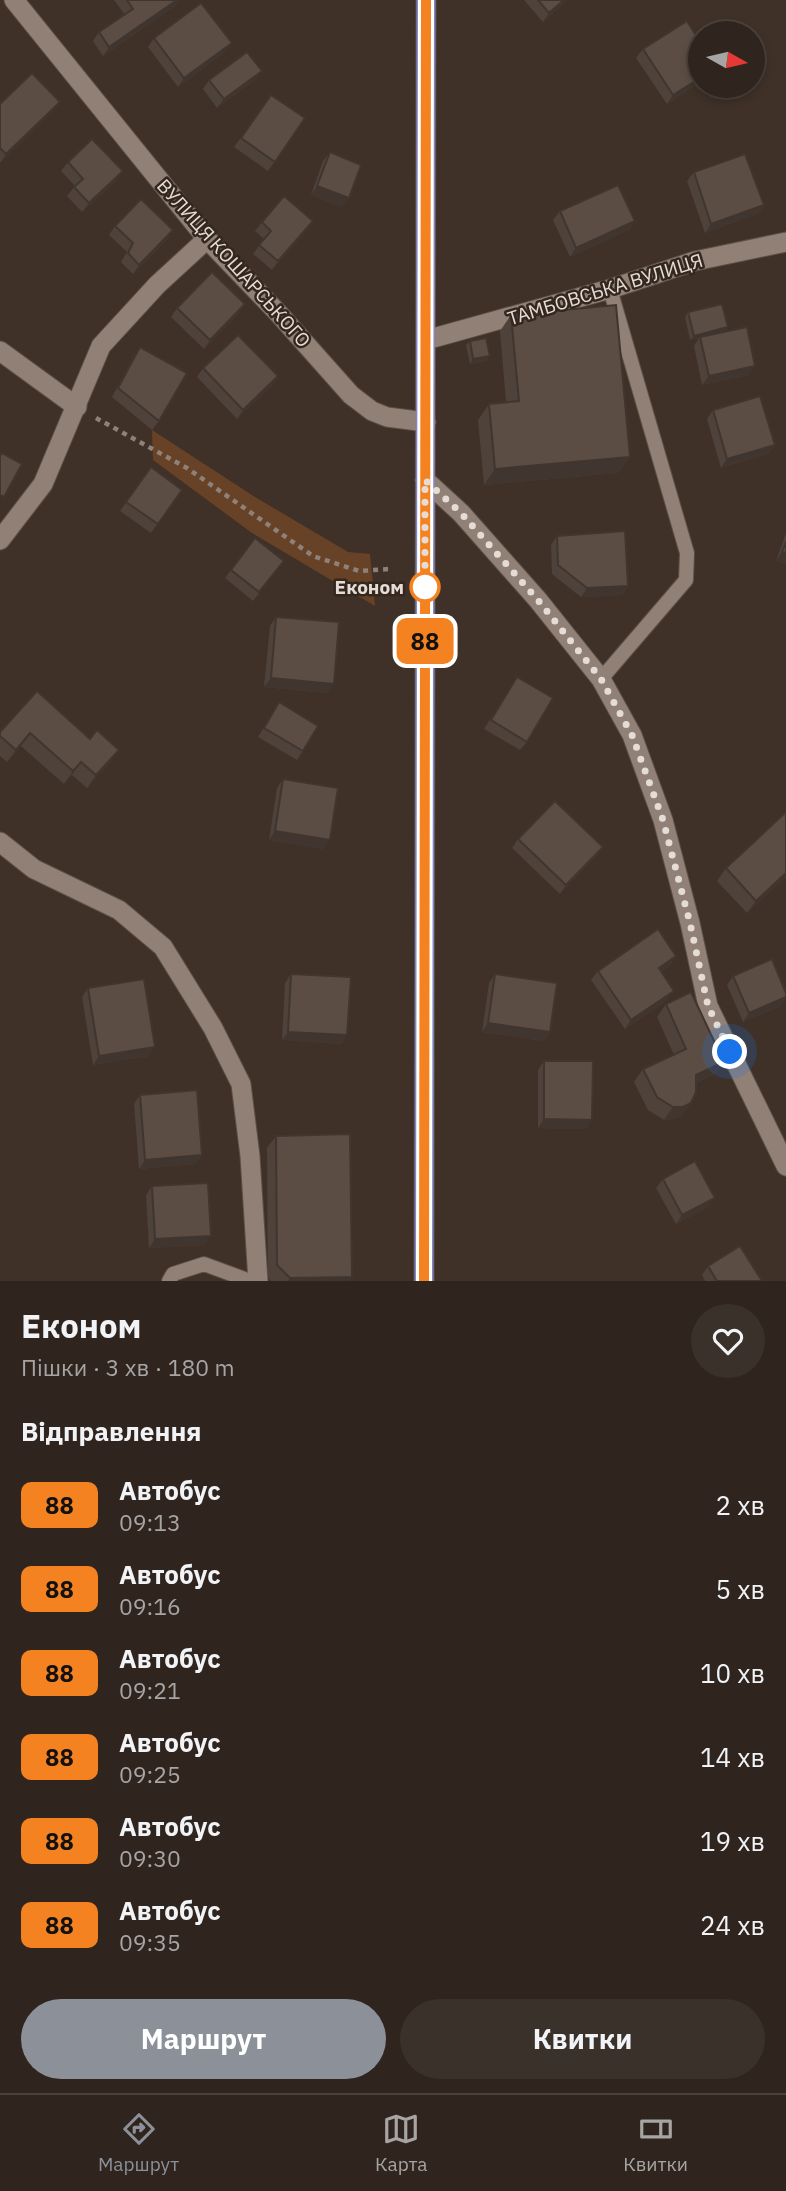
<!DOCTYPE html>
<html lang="uk">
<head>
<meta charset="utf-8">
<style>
	body { margin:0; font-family:"IBM Plex Sans",sans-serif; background:#3b312b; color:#f1f3f6; height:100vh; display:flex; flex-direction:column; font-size:26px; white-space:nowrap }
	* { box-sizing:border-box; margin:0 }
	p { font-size:23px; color:#a7a5a4 }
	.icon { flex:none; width:38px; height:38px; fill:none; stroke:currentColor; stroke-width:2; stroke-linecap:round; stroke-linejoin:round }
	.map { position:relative; height:1281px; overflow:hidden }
	.sheet { display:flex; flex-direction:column; background:#2f251e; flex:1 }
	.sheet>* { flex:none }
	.badge { padding:0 14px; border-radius:10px; font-size:24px; line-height:46px }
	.needle { width:46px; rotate:98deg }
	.buttons { position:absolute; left:688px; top:21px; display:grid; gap:14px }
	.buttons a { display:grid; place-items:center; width:77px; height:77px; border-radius:50%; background:#2f251e; box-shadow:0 4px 10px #0003,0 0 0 2px #4a423c; font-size:35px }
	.you { position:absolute; width:35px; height:35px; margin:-18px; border:5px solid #fff; border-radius:50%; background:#1a73e8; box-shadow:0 0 0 10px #1a73e833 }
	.map>.badge { position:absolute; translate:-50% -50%; box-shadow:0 0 0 4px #fff }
	h2 { padding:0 21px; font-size:26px; line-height:63px }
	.round { display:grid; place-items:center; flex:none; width:74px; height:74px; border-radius:37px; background:#3b312b }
	.head { display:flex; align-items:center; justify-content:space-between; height:119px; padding:0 21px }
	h1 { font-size:33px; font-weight:700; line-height:52px }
	.primary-button { display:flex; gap:14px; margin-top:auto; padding:14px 21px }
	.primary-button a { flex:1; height:80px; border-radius:42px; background:#8c9099; color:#fff; font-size:28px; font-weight:700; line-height:80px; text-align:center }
	.primary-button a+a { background:#3b312b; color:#f1f3f6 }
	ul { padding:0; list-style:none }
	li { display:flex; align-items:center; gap:21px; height:84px; padding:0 21px }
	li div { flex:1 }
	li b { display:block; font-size:26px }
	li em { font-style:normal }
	li .badge { min-width:77px; font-weight:700; text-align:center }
	.tab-bar { display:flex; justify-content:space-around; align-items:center; height:98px; border-top:2px solid #4a423c; background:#2f251e; font-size:19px; color:#a7a5a4 }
	.tab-bar a { display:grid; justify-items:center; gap:4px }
	.tab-bar .current { color:#8c9099 }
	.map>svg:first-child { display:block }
</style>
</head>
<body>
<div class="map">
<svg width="786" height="1281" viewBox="0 0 786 1281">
	<rect width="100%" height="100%" fill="#3f3128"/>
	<polygon fill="#684226" points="152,430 255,497 348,552 370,554 375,606 252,533 153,460"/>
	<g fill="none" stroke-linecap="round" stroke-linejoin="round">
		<g stroke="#5b5047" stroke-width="16">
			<g id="service">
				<polyline points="601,679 686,580 687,553 610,289"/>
				<polyline points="169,1281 173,1274 204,1264 250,1281"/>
			</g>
		</g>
		<g stroke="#5b5047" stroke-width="21">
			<g id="minor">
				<polyline points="14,0 207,239 279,314 351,395 372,411 387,417 426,422"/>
				<polyline points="426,340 610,289 695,261 786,242"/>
				<polyline points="0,351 77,407"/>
				<polyline points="0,540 43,484 101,346 157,285 207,239"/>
				<polyline points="0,842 34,869 119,910 163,947 213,1028 241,1084 250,1156 258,1281"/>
			</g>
		</g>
		<g stroke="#5b5047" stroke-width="21">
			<polyline id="tertiary" points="425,480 461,513 538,600 601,679 632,735 663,820 690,923 708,1006 786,1166"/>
		</g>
		<g stroke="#5b5047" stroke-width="21">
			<polyline id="primary" points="424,1281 426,0"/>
		</g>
		<polyline stroke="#8d817a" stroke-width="4.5" stroke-dasharray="5 5" stroke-linecap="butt" points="96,418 187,468 313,556 359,571 389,569"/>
		<use href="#service" stroke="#908075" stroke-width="14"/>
		<use href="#minor" stroke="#908075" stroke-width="19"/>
		<use href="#tertiary" stroke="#908075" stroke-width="19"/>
		<use href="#primary" stroke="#8385c6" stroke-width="19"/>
	</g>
	<g fill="#4e423a">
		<polygon points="114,0 179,0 175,6 103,56 93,41 99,32 125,15"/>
		<polygon points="524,0 568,0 543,22"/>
		<polygon points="154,38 225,52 178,87 148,47"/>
		<polygon points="700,42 700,82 667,104 636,58 643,49"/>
		<polygon points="209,80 255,80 217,108 203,89"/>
		<polygon points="271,95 305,118 268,171 234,147"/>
		<polygon points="60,102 53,111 0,163 0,104"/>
		<polygon points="330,152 342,207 311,195 323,161"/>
		<polygon points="68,162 117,180 82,212 67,196 75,186 61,171"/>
		<polygon points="694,172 764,205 757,214 705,233 687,181"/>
		<polygon points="560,211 635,221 629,230 570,257 553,220"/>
		<polygon points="313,221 307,230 272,270 253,254 264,239 255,231 262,222"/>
		<polygon points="115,226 173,230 167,239 133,274 121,262 127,252 109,235"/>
		<polygon points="177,308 239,313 204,349 171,317"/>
		<polygon points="688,312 728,327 725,331 749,375 702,385 694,346 699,338 690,340 685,317"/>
		<polygon points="511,315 630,457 618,473 484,485 478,420 489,404 506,402 500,331"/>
		<polygon points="470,341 490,356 486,361 470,364 466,345"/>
		<polygon points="140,347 159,421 152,430 112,397 134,356"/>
		<polygon points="203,368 278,376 272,385 237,419 197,377"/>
		<polygon points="713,410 775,445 768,454 721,468 707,419"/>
		<polygon points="151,467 182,490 151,533 120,511"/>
		<polygon points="786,533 786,564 776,561"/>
		<polygon points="557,536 628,586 622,595 581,597 552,574 551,545"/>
		<polygon points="284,561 253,601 225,578 231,570"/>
		<polygon points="276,617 334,684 327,693 264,687 270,626"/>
		<polygon points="517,677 527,742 520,750 484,729"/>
		<polygon points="37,691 90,739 119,750 110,762 87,788 72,775 64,784 21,746 7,762 0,756 0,732"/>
		<polygon points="279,702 303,751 297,760 258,737"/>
		<polygon points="283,779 323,849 269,840 277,788"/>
		<polygon points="518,839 603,847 596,856 560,894 512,848"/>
		<polygon points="726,868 786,877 747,913 717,881"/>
		<polygon points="676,956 670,965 661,972 667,1000 625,1029 591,980 598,971"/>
		<polygon points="291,974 347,1035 341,1044 282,1040 285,983"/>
		<polygon points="495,974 544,1041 482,1032 489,983"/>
		<polygon points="733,976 781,1006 743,1022 727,985"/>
		<polygon points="88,988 149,1056 93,1065 82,997"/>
		<polygon points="666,1004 715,1074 696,1083 682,1116 674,1119 664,1120 648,1110 634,1082 643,1069 674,1055 657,1017"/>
		<polygon points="544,1061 586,1129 538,1128 538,1070"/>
		<polygon points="140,1095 202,1155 195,1164 139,1169 134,1104"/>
		<polygon points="276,1136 352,1277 349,1281 271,1281 268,1277 267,1148"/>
		<polygon points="663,1179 708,1207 676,1224 656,1188"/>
		<polygon points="152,1186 205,1245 149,1248 146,1195"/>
		<polygon points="708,1266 762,1281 705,1281 702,1275"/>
	</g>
	<g fill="#40362f">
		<polygon points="177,0 179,0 175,6 103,56 109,47"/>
		<polygon points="564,0 568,0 543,22 549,13"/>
		<polygon points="232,43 225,52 178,87 184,78"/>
		<polygon points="262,71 255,80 217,108 224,99"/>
		<polygon points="700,78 700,82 667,104 673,95"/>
		<polygon points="60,102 53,111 0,163 6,154"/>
		<polygon points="123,171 117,180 82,212 89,203"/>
		<polygon points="317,186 349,198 342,207 311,195"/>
		<polygon points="764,205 757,214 705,233 711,224"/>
		<polygon points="313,221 307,230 272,270 278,261"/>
		<polygon points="635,221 629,230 570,257 576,248"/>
		<polygon points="173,230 167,239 133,274 139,265"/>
		<polygon points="245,304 239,313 204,349 210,340"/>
		<polygon points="728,327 724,332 690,340 694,336"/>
		<polygon points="490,356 486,361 470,364 473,359"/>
		<polygon points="755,366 749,375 702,385 709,376"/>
		<polygon points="278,376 272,385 237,419 243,410"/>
		<polygon points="775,445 768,454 721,468 727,459"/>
		<polygon points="630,457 618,473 484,485 495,469"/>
		<polygon points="782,552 786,553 786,564 776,561"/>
		<polygon points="628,586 622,595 581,597 587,588"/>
		<polygon points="271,678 334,684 327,693 264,687"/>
		<polygon points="30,733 21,746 7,762 16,750"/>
		<polygon points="119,750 110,762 87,788 96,775"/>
		<polygon points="81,762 72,775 64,784 73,771"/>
		<polygon points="275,831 330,840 323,849 269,840"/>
		<polygon points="603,847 596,856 560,894 566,885"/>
		<polygon points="786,873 786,877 747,913 756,901"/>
		<polygon points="676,956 670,965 653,977 659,968"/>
		<polygon points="674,991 667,1000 625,1029 631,1020"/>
		<polygon points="786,997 781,1006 743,1022 749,1013"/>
		<polygon points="488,1023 550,1032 544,1041 482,1032"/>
		<polygon points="288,1032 347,1035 341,1044 282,1040"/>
		<polygon points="155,1047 149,1056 93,1065 99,1056"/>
		<polygon points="724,1062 715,1074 687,1087 696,1075"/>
		<polygon points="691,1103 682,1116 674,1119 664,1120 673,1107"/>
		<polygon points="544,1119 592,1120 586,1129 538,1128"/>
		<polygon points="202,1155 195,1164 139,1169 145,1160"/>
		<polygon points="715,1198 708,1207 676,1224 682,1215"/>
		<polygon points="211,1236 205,1245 149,1248 155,1239"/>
		<polygon points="352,1277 349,1281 288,1281 290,1278"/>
	</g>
	<g fill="#5b4d43" stroke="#40362f" stroke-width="2">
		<polygon points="127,0 177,0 109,47 99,32 133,9"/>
		<polygon points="538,0 564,0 549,13"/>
		<polygon points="201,3 232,43 184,78 154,38"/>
		<polygon points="687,21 700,42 700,78 673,95 643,49"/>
		<polygon points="247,52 262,71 224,99 209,80"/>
		<polygon points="32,73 60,102 6,154 0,148 0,104"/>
		<polygon points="271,95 305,118 275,162 241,138"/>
		<polygon points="92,139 123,171 89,203 74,187 83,179 68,162"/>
		<polygon points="330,152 361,165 349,198 317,186"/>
		<polygon points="745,154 764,205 711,224 694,172"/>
		<polygon points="618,185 635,221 576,248 560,211"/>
		<polygon points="284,196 313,221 278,261 259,245 271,231 262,222"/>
		<polygon points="141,199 173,230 139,265 128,253 133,243 115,226"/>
		<polygon points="212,272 245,304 210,340 177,308"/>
		<polygon points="722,304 728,327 694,336 688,312"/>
		<polygon points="616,305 630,457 495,469 489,404 519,401 511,315"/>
		<polygon points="747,327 755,366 709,376 700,337"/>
		<polygon points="238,335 278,376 243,410 203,368"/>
		<polygon points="486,338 490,356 473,359 470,341"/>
		<polygon points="140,347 187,373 159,421 118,388"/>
		<polygon points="760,396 775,445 727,459 713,410"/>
		<polygon points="2,453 22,464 4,497 0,495 0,456"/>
		<polygon points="151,467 182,490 158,524 126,502"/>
		<polygon points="625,531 628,586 587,588 558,565 557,536"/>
		<polygon points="255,538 284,561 259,592 231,570"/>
		<polygon points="786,542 786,553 782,552"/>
		<polygon points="276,617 339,622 334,684 271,678"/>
		<polygon points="517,677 553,698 527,742 491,720"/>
		<polygon points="37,691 90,739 97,730 119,750 96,775 81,762 73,771 30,733 16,750 0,736 0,732"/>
		<polygon points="279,702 318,726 303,751 264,728"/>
		<polygon points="283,779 338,788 330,840 275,831"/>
		<polygon points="555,801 603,847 566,885 518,839"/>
		<polygon points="786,812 786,873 756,901 726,868"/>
		<polygon points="658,929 676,956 659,968 674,991 631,1020 598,971"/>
		<polygon points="772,959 786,993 786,997 749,1013 733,976"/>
		<polygon points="291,974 351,977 347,1035 288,1032"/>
		<polygon points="495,974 557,983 550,1032 488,1023"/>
		<polygon points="144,979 155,1047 99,1056 88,988"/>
		<polygon points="691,992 724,1062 696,1075 696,1092 691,1103 683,1107 673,1107 657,1097 643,1069 686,1049 666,1004"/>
		<polygon points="544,1061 593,1061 592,1120 544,1119"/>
		<polygon points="197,1090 202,1155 145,1160 140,1095"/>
		<polygon points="350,1134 352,1277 290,1278 277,1265 276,1136"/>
		<polygon points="695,1161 715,1198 682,1215 663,1179"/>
		<polygon points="208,1183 211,1236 155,1239 152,1186"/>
		<polygon points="740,1246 762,1281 717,1281 708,1266"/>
	</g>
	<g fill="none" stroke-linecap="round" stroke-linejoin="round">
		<g stroke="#fff" stroke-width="16">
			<polyline id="line" points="424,1281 426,0"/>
		</g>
		<use href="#line" stroke="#f58220" stroke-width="10"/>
		<polyline stroke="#e5dcd6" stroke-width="7" stroke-dasharray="0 12.6" points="425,587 425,595 425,480 461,513 538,600 601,679 632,735 663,820 690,923 708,1006 730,1052"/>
	</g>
	<circle fill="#fff" stroke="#f58220" stroke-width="3.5" cx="425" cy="587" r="14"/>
	<g text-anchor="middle" stroke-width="5" stroke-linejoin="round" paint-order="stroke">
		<g font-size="19" fill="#e5dcd6" stroke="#34271e">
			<text transform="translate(234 263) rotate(48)" y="7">ВУЛИЦЯ КОШАРСЬКОГО</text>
			<text transform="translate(605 289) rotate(-17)" y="7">ТАМБОВСЬКА ВУЛИЦЯ</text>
		</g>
		<g font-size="19" font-weight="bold" fill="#e5dcd6" stroke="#34271e" text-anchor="end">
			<text x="404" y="594">Економ</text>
		</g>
	</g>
</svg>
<div class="buttons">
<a><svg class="needle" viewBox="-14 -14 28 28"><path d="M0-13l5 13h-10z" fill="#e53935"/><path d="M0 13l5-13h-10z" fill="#a7a5a4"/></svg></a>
</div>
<div class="you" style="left:730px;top:1052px"></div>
<b class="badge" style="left:425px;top:641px;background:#f58220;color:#111">88</b>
</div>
<section class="sheet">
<div class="head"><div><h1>Економ</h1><p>Пішки · 3 хв · 180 m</p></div><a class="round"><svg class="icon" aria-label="heart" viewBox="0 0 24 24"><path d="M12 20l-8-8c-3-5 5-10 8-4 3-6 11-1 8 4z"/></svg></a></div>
<h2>Відправлення</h2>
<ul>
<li><span class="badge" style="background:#f58220;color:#111">88</span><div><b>Автобус</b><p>09:13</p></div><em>2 хв</em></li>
<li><span class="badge" style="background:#f58220;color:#111">88</span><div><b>Автобус</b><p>09:16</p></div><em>5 хв</em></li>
<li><span class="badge" style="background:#f58220;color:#111">88</span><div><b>Автобус</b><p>09:21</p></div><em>10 хв</em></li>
<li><span class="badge" style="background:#f58220;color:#111">88</span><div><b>Автобус</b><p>09:25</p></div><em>14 хв</em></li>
<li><span class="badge" style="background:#f58220;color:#111">88</span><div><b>Автобус</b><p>09:30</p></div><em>19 хв</em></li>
<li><span class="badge" style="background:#f58220;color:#111">88</span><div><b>Автобус</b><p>09:35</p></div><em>24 хв</em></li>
</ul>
<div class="primary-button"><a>Маршрут</a><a>Квитки</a></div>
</section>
<nav class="tab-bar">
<a class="current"><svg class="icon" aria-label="directions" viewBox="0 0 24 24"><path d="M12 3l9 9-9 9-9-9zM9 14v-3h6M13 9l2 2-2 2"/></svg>Маршрут</a>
<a><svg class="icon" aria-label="map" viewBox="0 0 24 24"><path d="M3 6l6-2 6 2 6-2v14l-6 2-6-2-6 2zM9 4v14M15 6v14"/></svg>Карта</a>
<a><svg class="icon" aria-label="tickets" viewBox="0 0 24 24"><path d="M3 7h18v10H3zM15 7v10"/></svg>Квитки</a>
</nav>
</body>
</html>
